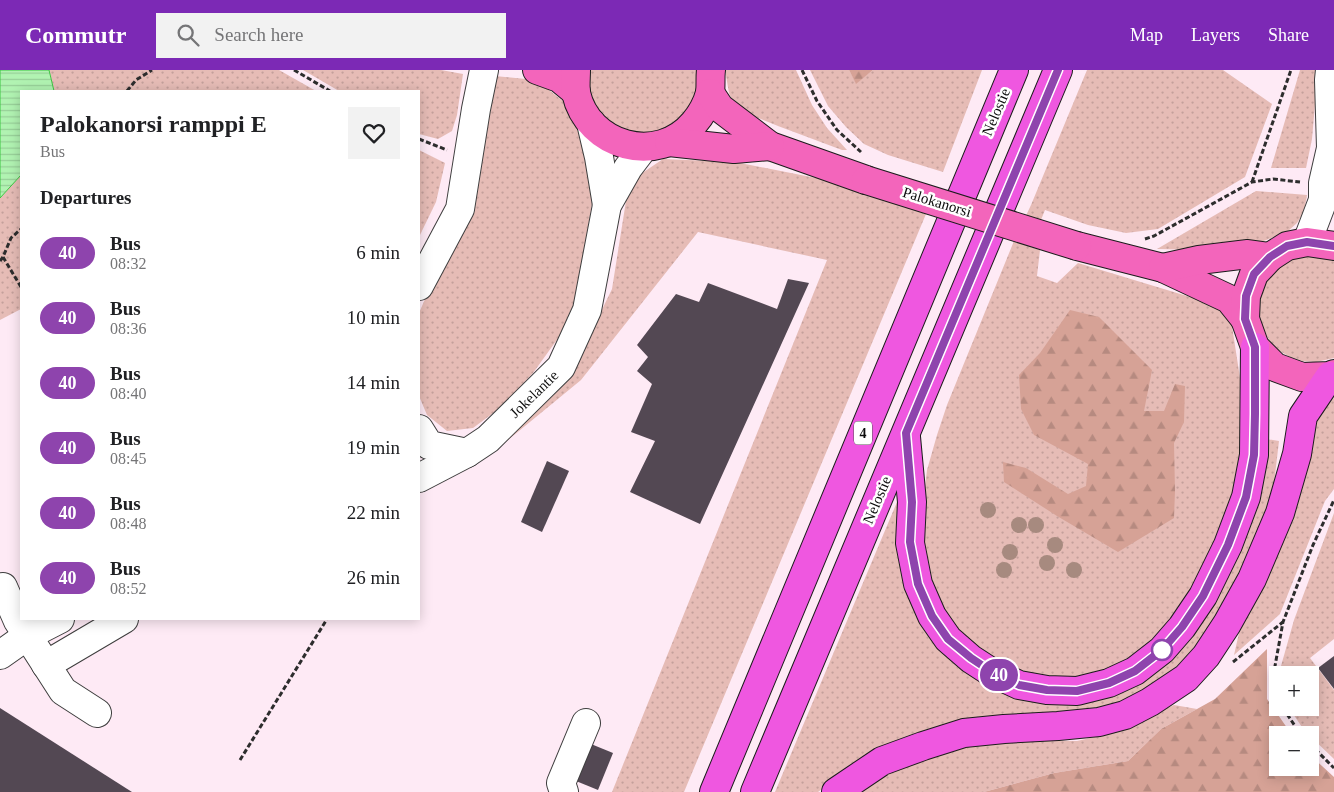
<!DOCTYPE html>
<html lang="en">
<head>
<meta charset="utf-8">
<style>
	body { margin:0; font-family:"Times New Roman",serif; background:#f2f2f2; color:#202124; height:100vh; display:flex; flex-direction:column; font-size:19px; white-space:nowrap }
	* { box-sizing:border-box; margin:0 }
	p { font-size:16px; color:#757577 }
	.icon { flex:none; width:28px; height:28px; fill:none; stroke:currentColor; stroke-width:2; stroke-linecap:round; stroke-linejoin:round }
	.map { position:relative; flex:1; overflow:hidden }
	.side { position:absolute; left:20px; top:20px; width:400px; height:530px; display:flex; flex-direction:column; background:#fff; border-radius:0px; box-shadow:0 2px 12px #0003 }
	.side>* { flex:none }
	.badge { padding:0 10px; border-radius:16px; font-size:18px; line-height:32px }
	.fabs { position:absolute; left:1269px; top:596px; display:grid; gap:10px }
	.fabs a { display:grid; place-items:center; width:50px; height:50px; border-radius:0px; background:#fff; box-shadow:0 2px 12px #0003; font-size:25px }
	.map>.badge { position:absolute; translate:-50% -50%; box-shadow:0 0 0 2px #fff }
	h2 { padding:0 20px; font-size:19px; line-height:45px }
	.round { display:grid; place-items:center; flex:none; width:52px; height:52px; border-radius:0px; background:#f2f2f2 }
	.head { display:flex; align-items:center; justify-content:space-between; height:85px; padding:0 20px }
	h1 { font-size:24px; font-weight:700; line-height:38px }
	ul { padding:0; list-style:none }
	li { display:flex; align-items:center; gap:15px; height:65px; padding:0 20px }
	li div { flex:1 }
	li b { display:block; font-size:19px }
	li em { font-style:normal }
	li .badge { min-width:55px; font-weight:700; text-align:center }
	header { display:flex; align-items:center; gap:30px; box-sizing:border-box; height:70px; padding:0 25px; background:#7c29b5; color:#fff }
	header strong { font-size:24px }
	nav { display:flex; gap:28px; margin-inline-start:auto; font-size:18px }
	.search { width:350px; height:45px; background:#f2f2f2; display:flex; align-items:center; gap:12px; box-sizing:border-box; padding:0 18px; border-radius:0px; color:#757577; font-size:19px }
	.map>svg:first-child { display:block }
</style>
</head>
<body>
<header>
<strong>Commutr</strong>
<div class="search"><svg class="icon" aria-label="search" viewBox="0 0 24 24"><circle cx="10" cy="10" r="6"/><path d="M15 15l6 6"/></svg>Search here</div>
<nav><a>Map</a><a>Layers</a><a>Share</a></nav>
</header>
<div class="map">
<svg width="1334" height="722" viewBox="0 0 1334 722">
	<defs>
		<pattern id="grass-dots" width="8" height="8" patternUnits="userSpaceOnUse" patternTransform="scale(1.25)"><rect width="8" height="8" fill="#e6bcb6"/><path d="M2 2h.1M6 6h.1" fill="none" stroke="#c4a09b" stroke-width="1.8" stroke-linecap="round"/></pattern>
		<pattern id="forest-firs" width="22" height="20" patternUnits="userSpaceOnUse" patternTransform="scale(1.25)"><rect width="22" height="20" fill="#d6a296"/><path d="M5 1l3.5 6h-7zM16 11l3.5 6h-7z" fill="#b68a80"/></pattern>
		<pattern id="water-rules" width="6" height="5" patternUnits="userSpaceOnUse" patternTransform="scale(1.25)"><rect width="6" height="5" fill="#b1f3b2"/><path d="M0 2.5h6" fill="none" stroke="#97cf98"/></pattern>
	</defs>
	<rect width="100%" height="100%" fill="#feeaf5"/>
	<g fill="url(#grass-dots)">
		<polygon points="49,0 279,0 316,21 54,21"/>
		<polygon points="303,0 441,0 463,4 457,45 452,61 438,69 419,64 419,21 339,21"/>
		<path d="M 588,0 L 697,0 C 698,7 697,16 695,23 C 682,68 621,77 596,37 C 589,26 588,13 588,0 Z"/>
		<polygon points="725,0 796,0 812,35 827,58 847,80 842,80 778,56 746,43 732,30 729,23"/>
		<polygon points="810,0 849,0 856,13 873,0 982,0 943,102 888,85 864,74 846,57 828,36"/>
		<polygon points="1087,0 1223,0 1272,34 1245,107 1158,159 1126,163 1088,155 1045,140 1030,177 1040,180 1037,206 1057,213 1078,193 1210,233 1222,241 1232,256 1242,321 1244,364 1229,437 1213,478 1193,518 1174,549 1155,570 1130,589 1103,603 1077,607 1049,608 1026,604 998,592 979,579 959,561 943,539 930,510 922,473 923,434 927,400 937,365 947,335 1014,171 1031,135"/>
		<polygon points="1300,0 1318,0 1312,69 1306,98 1271,98"/>
		<polygon points="495,6 536,10 563,31 585,75 592,134 575,231 559,267 533,303 500,338 473,358 447,361 427,345 419,326 419,243 435,206"/>
		<polygon points="419,80 445,93 436,132 419,167"/>
		<polygon points="663,89 735,92 831,111 926,144 684,722 612,722 827,190 698,162 581,310 485,389 572,301 612,219 629,112"/>
		<polygon points="21,105 21,239 0,250 0,128"/>
		<polygon points="1256,121 1307,125 1304,142 1297,153 1287,162 1261,172 1204,180 1157,179"/>
		<polygon points="1325,183 1334,186 1334,288 1316,292 1302,291 1290,287 1278,280 1269,270 1263,258 1259,246 1258,232 1267,207 1286,189"/>
		<polygon points="1334,328 1334,419 1325,431 1280,544 1234,585 1239,563 1273,494 1316,347 1327,334"/>
		<polygon points="1266,369 1279,371 1273,422 1256,470 1223,539 1199,572 1176,601 1135,630 838,707 818,722 775,722 897,432 901,432 908,515 1012,625 1174,585"/>
		<polygon points="1334,443 1334,569 1310,588 1334,620 1334,689 1310,666 1310,665 1306,663 1289,638 1310,638 1310,605 1281,605 1281,596 1294,550"/>
		<polygon points="1174,635 1197,639 1161,659 1128,691 1054,703 984,722 856,722 891,702 970,673 1011,670 1077,671 1108,664"/>
	</g>
	<g fill="url(#forest-firs)">
		<polygon points="849,0 873,0 856,14"/>
		<polygon points="1070,240 1099,247 1152,300 1144,341 1164,341 1175,314 1185,316 1184,352 1174,373 1175,421 1174,448 1118,482 1057,446 1004,412 1003,392 1026,398 1068,424 1086,416 1088,394 1034,365 1021,339 1019,305 1040,283"/>
		<polygon points="1267,579 1267,629 1292,665 1278,665 1278,698 1310,698 1310,685 1334,707 1334,722 984,722 1054,703 1128,691 1161,659 1215,629"/>
	</g>
	<polygon fill="url(#water-rules)" stroke="#3bc740" points="0,0 49,0 54,21 21,21 21,105 0,128"/>
	<g fill="#534853">
		<polygon points="788,209 809,213 700,454 630,422 655,371 631,362 652,314 637,301 648,287 637,275 676,224 699,232 708,213 777,239"/>
		<polygon points="547,391 569,401 542,462 521,452"/>
		<polygon points="1334,586 1334,619 1318,598"/>
		<polygon points="0,638 132,722 0,722"/>
		<polygon points="591,674 613,683 598,720 576,711"/>
	</g>
	<g fill="none" stroke-linecap="round" stroke-linejoin="round">
		<g stroke="#3e3e3e" stroke-width="30">
			<g id="minor">
				<polyline points="591,53 599,87 607,135"/>
				<polyline points="1307,172 1323,130 1323,113 1331,78 1329,10 1330,0"/>
				<polyline points="419,216 460,139 476,39 484,0"/>
				<polyline points="419,359 429,375 467,383 488,369 561,297 587,240 607,135 628,98 644,77"/>
				<polyline points="419,408 467,383"/>
				<polyline points="3,517 18,551 63,621 97,643"/>
				<polyline points="0,585 27,566 60,549"/>
				<polyline points="46,595 124,549"/>
				<polyline points="564,722 561,713 586,653"/>
			</g>
		</g>
		<g stroke="#1c1c1c" stroke-width="30">
			<g id="major">
				<polyline points="537,0 559,8 576,22"/>
				<path d="M 576,0 C 576,7 575,16 576,23 C 588,77 658,96 694,53 C 701,45 707,34 710,23 C 711,16 710,7 711,0"/>
				<polyline points="710,23 720,38 770,76 866,110"/>
				<polyline points="669,72 734,79 770,76"/>
				<polyline points="1077,176 1163,198 1229,229 1245,249"/>
				<polyline points="1334,176 1307,172 1287,176 1270,187 1254,204 1246,226 1245,249 1255,277 1275,297 1302,307 1330,306 1334,304"/>
				<polyline points="1163,198 1199,190 1248,184 1270,187"/>
			</g>
		</g>
		<g stroke="#1c1c1c" stroke-width="30">
			<g id="highway">
				<polyline points="906,367 912,432 910,473 918,514 932,546 948,569 971,589 991,602 1019,615 1047,620 1077,621 1109,613 1135,601 1162,580 1182,557 1203,526 1228,475 1246,427 1254,385 1255,277"/>
				<polyline points="714,722 1014,0"/>
				<polyline points="755,722 1058,0"/>
				<polyline points="836,722 882,691 923,676 964,663 1004,659 1058,656 1099,652 1125,645 1150,632 1186,608 1206,586 1227,554 1252,509 1280,443 1297,384 1303,346 1330,306"/>
			</g>
		</g>
		<g stroke="#2d2d2d" stroke-width="3" stroke-dasharray="5 2.5" stroke-linecap="butt">
			<polyline points="294,0 330,21"/>
			<polyline points="802,0 817,31 837,60 861,82"/>
			<polyline points="127,21 136,10 152,0"/>
			<polyline points="419,69 447,80"/>
			<polyline points="1252,112 1291,0"/>
			<polyline points="1145,169 1154,166 1252,112 1273,109 1300,112"/>
			<polyline points="3,187 21,217"/>
			<polyline points="0,191 3,187 11,168 21,159"/>
			<polyline points="1233,592 1283,552"/>
			<polyline points="1278,628 1275,596 1283,552 1313,475 1334,430"/>
			<polyline points="1283,638 1301,665"/>
			<polyline points="1310,674 1334,698"/>
			<polyline points="240,690 327,549"/>
		</g>
		<use href="#minor" stroke="#fff" stroke-width="28"/>
		<use href="#major" stroke="#f365bb" stroke-width="28"/>
		<use href="#highway" stroke="#ef57e0" stroke-width="28"/>
		<g stroke="#1c1c1c" stroke-width="30" stroke-linecap="butt">
			<polyline id="major-bridge" points="866,110 1077,176"/>
		</g>
		<use href="#major-bridge" stroke="#f365bb" stroke-width="28"/>
	</g>
	<g fill="#a78a7f">
		<circle cx="988" cy="440" r="8"/>
		<circle cx="1019" cy="455" r="8"/>
		<circle cx="1036" cy="455" r="8"/>
		<circle cx="1055" cy="475" r="8"/>
		<circle cx="1010" cy="482" r="8"/>
		<circle cx="1047" cy="493" r="8"/>
		<circle cx="1004" cy="500" r="8"/>
		<circle cx="1074" cy="500" r="8"/>
	</g>
	<g fill="none" stroke-linecap="round" stroke-linejoin="round">
		<g stroke="#fff" stroke-width="11">
			<polyline id="line" points="1058,0 906,363 912,432 910,472 918,514 932,546 948,569 971,588 992,602 1019,615 1047,620 1077,621 1109,613 1135,601 1162,580 1182,557 1203,526 1228,475 1246,427 1254,385 1255,344 1255,277 1245,249 1246,226 1254,204 1270,187 1287,176 1307,172 1334,176"/>
		</g>
		<use href="#line" stroke="#8e44ad" stroke-width="8"/>
	</g>
	<circle fill="#fff" stroke="#8e44ad" stroke-width="2.5" cx="1162" cy="580" r="10"/>
	<g text-anchor="middle" stroke-width="5" stroke-linejoin="round" paint-order="stroke">
		<rect fill="#fff" stroke="#545454" stroke-width="1" x="854" y="351.5" width="18" height="23" rx="4"/>
		<g font-size="14" font-weight="bold" fill="#0b0b0b">
			<text x="863" y="368">4</text>
		</g>
		<g font-size="15" fill="#0b0b0b" stroke="#fff">
			<text transform="translate(996 42) rotate(-67)" y="5">Nelostie</text>
			<text transform="translate(937 132) rotate(17)" y="5">Palokanorsi</text>
			<text transform="translate(534 324) rotate(-44)" y="5">Jokelantie</text>
			<text transform="translate(877 430) rotate(-67)" y="5">Nelostie</text>
		</g>
	</g>
</svg>
<div class="fabs">
<a>+</a>
<a>−</a>
</div>
<b class="badge" style="left:999px;top:605px;background:#8e44ad;color:#fff">40</b>
<section class="side">
<div class="head"><div><h1>Palokanorsi ramppi E</h1><p>Bus</p></div><a class="round"><svg class="icon" aria-label="heart" viewBox="0 0 24 24"><path d="M12 20l-8-8c-3-5 5-10 8-4 3-6 11-1 8 4z"/></svg></a></div>
<h2>Departures</h2>
<ul>
<li><span class="badge" style="background:#8e44ad;color:#fff">40</span><div><b>Bus</b><p>08:32</p></div><em>6 min</em></li>
<li><span class="badge" style="background:#8e44ad;color:#fff">40</span><div><b>Bus</b><p>08:36</p></div><em>10 min</em></li>
<li><span class="badge" style="background:#8e44ad;color:#fff">40</span><div><b>Bus</b><p>08:40</p></div><em>14 min</em></li>
<li><span class="badge" style="background:#8e44ad;color:#fff">40</span><div><b>Bus</b><p>08:45</p></div><em>19 min</em></li>
<li><span class="badge" style="background:#8e44ad;color:#fff">40</span><div><b>Bus</b><p>08:48</p></div><em>22 min</em></li>
<li><span class="badge" style="background:#8e44ad;color:#fff">40</span><div><b>Bus</b><p>08:52</p></div><em>26 min</em></li>
</ul>
</section>
</div>
</body>
</html>
